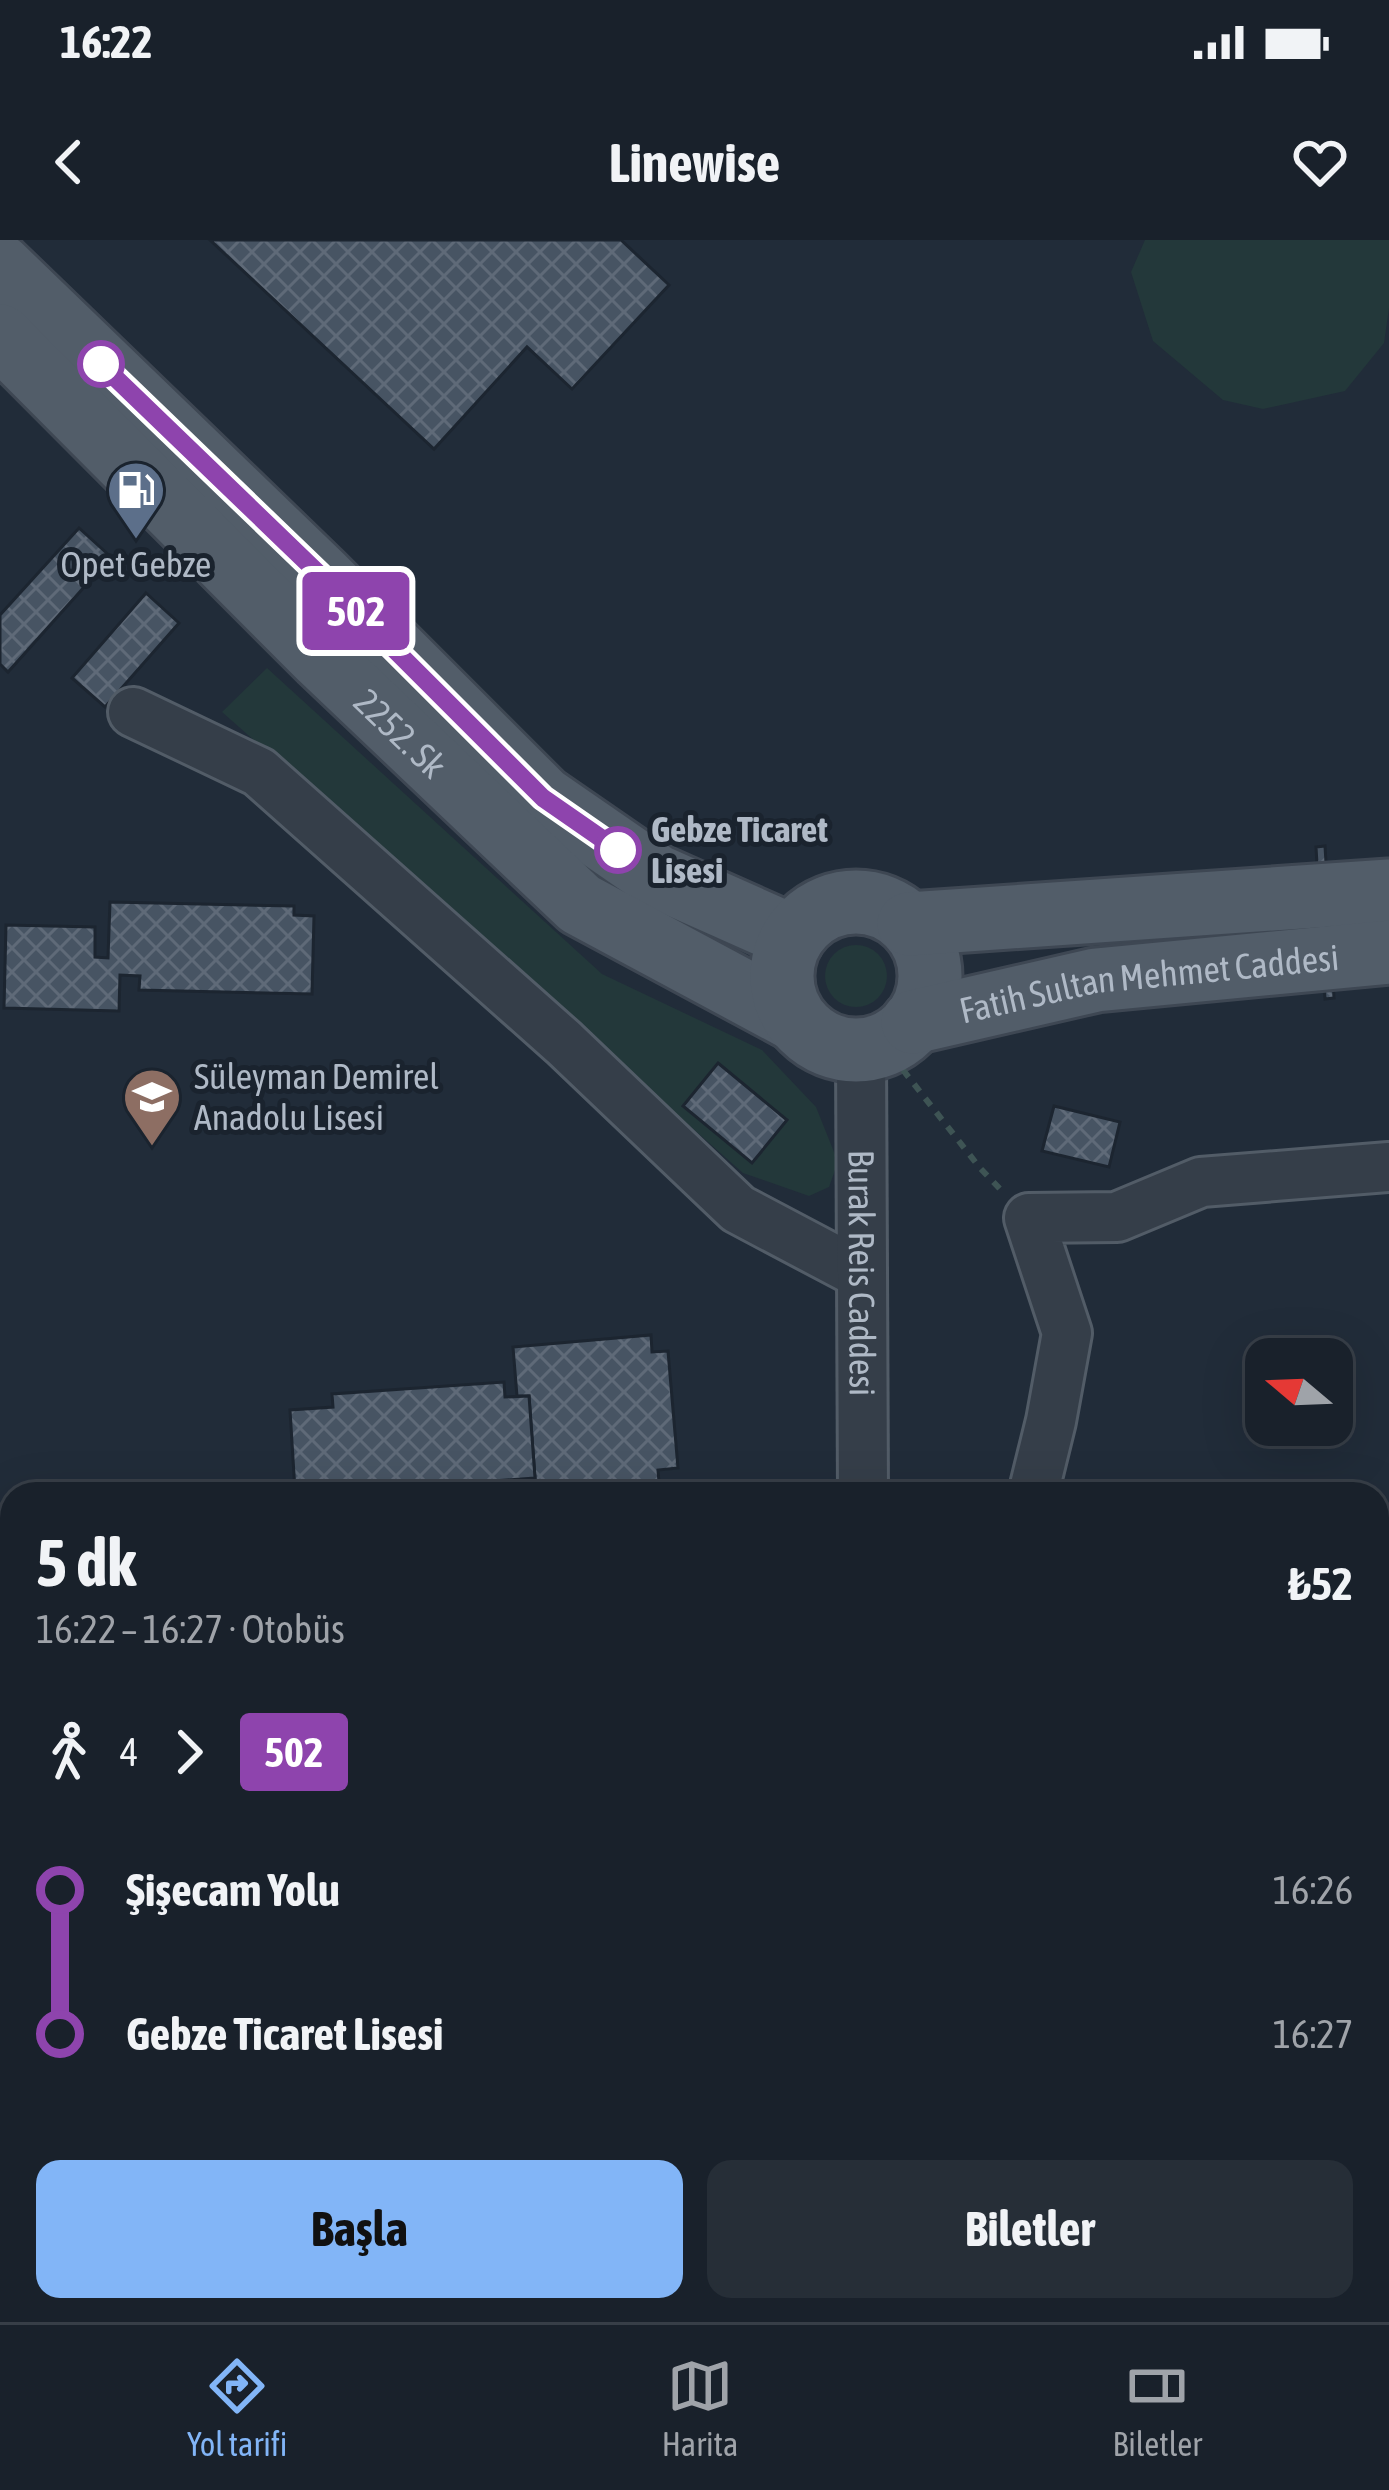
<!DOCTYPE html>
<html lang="tr">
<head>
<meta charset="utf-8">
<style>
	body { margin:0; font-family:"Asap Condensed",sans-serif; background:#262e37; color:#f1f3f6; height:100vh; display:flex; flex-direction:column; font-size:45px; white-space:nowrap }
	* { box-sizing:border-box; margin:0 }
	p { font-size:39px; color:#9fa3a9 }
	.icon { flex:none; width:66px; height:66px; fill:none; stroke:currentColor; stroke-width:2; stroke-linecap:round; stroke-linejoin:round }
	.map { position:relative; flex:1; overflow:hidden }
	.panel { position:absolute; left:0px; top:1242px; width:1389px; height:840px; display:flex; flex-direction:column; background:#19212b; border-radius:36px 36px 0 0; box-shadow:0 12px 48px #0002,0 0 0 3px #373e47 }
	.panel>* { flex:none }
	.badge { padding:0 24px; border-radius:9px; font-size:42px; line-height:78px }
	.needle { width:78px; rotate:289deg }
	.controls { position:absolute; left:1245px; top:1098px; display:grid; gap:24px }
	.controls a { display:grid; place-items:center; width:108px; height:108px; border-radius:24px; background:#19212b; box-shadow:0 12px 48px #0002,0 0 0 3px #373e47; font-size:60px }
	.map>.badge { position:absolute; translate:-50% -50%; box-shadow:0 0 0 6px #fff }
	.legs { display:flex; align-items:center; gap:18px; height:132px; padding:0 36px; font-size:39px }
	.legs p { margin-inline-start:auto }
	.overview { display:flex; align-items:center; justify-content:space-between; height:204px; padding:0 36px }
	h1 { font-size:66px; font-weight:700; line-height:90px }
	.cta { display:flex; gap:24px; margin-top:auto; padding:24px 36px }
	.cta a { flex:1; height:138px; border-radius:24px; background:#82b5f7; color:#111; font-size:48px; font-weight:700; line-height:138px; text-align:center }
	.cta a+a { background:#262e37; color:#f1f3f6 }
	ul { padding:0 36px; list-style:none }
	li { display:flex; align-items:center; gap:42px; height:144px; font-size:45px }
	li i { display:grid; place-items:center; width:18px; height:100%; margin:0 15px; background:currentColor }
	li i::after { content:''; width:30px; height:30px; margin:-15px; border:9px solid; border-radius:50%; background:#19212b }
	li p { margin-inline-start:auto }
	li:first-child i { background:linear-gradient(#0000 50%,currentColor 0) }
	li:last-child i { background:linear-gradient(currentColor 50%,#0000 0) }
	.status { display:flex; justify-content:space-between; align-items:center; height:84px; padding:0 60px; background:#19212b; direction:ltr }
	.status svg { height:33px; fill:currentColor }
	header { display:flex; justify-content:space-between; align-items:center; height:156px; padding:0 36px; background:#19212b; font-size:54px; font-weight:700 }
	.menu { display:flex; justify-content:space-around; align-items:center; height:168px; border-top:3px solid #373e47; background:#19212b; font-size:33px; color:#9fa3a9 }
	.menu a { display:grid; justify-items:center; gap:6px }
	.menu .selected { color:#82b5f7 }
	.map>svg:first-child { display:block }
</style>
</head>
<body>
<div class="status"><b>16:22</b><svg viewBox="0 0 49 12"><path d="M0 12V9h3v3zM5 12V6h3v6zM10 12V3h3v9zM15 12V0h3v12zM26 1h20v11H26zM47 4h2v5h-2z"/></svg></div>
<header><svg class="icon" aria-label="back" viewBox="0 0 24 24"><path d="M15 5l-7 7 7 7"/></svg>Linewise<svg class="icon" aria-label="heart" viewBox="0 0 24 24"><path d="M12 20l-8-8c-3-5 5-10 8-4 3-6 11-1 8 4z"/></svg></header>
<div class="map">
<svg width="1389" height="2082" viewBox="0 0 1389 2082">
	<defs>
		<pattern id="building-cross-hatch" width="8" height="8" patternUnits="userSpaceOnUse" patternTransform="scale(3)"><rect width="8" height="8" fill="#475463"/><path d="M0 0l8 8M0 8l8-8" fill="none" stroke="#5f6a78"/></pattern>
	</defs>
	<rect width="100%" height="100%" fill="#212c39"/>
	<g fill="#23383a">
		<polygon points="1145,0 1389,0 1389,68 1384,103 1345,151 1263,169 1223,160 1153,101 1131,32"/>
		<polygon points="267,428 602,734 762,810 816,867 838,922 829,947 809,956 743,933 222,472"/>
		<circle cx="856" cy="736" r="31"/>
	</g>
	<g fill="url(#building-cross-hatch)" stroke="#1c2530" stroke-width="3">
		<polygon points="210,0 621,0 669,45 572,149 527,107 434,209"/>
		<polygon points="79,288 111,317 8,432 0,424 0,375"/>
		<polygon points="146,353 179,383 105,467 72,438"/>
		<polygon points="1325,606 1334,758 1325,759 1316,607"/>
		<polygon points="110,662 294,666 294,675 314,676 312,754 139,750 140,736 120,735 119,771 4,768 6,685 95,687 95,717 108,718"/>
		<polygon points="718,823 787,880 752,923 683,866"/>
		<polygon points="1054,866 1120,882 1109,927 1042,911"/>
		<polygon points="651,1095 652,1112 668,1111 678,1228 658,1230 660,1254 488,1254 487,1241 535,1238 529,1156 517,1156 513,1107"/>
		<polygon points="504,1142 505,1157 529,1156 535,1238 313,1254 295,1251 290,1170 333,1167 332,1154"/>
	</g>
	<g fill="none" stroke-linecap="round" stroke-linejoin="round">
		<g stroke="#525c67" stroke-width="54">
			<g id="minor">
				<polyline points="133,472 259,532 564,803 738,969 861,1034"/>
				<path id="s1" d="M 861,811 L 863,1254"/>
				<polyline points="1033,1254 1051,1181 1067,1093 1029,978 1117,977 1201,942 1389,927"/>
				<polyline points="1377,1299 1389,1303"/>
				<polyline points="878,2070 878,2082"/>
				<polyline points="1002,2070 1003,2082"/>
				<polyline points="1252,2070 1253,2082"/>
			</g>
		</g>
		<g stroke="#3e4753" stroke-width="69">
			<g id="major">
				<polyline points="0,26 321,336 543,558 656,636 793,697"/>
				<path id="s2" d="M 0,96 L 321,418 L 580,664 L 794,779"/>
				<circle cx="856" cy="736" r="74"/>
				<polyline points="909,684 1389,651"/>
				<path id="s3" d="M 913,782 L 1096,740 L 1389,712"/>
			</g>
		</g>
		<polyline stroke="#3e5454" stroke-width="6" stroke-dasharray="9 9" stroke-linecap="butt" points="903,830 980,928 1001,950"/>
		<use href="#minor" stroke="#353e49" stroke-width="48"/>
		<use href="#major" stroke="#525d69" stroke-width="63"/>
	</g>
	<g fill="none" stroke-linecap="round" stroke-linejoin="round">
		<g stroke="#fff" stroke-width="27">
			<polyline id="line-1" points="101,124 321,336 543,558 618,610"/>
		</g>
		<use href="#line-1" stroke="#8e44ad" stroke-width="18"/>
	</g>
	<defs>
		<g id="fuel-pin" transform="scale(3)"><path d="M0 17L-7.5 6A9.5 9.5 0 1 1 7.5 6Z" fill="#5c6f8a" stroke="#1a232e"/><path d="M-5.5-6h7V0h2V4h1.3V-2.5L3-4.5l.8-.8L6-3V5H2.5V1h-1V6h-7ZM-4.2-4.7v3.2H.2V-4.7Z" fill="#fff"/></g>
		<g id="school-pin" transform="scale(3)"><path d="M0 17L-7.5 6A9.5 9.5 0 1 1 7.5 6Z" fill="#8d6e63" stroke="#1a232e"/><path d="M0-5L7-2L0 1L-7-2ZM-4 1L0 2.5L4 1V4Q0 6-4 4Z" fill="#fff"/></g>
	</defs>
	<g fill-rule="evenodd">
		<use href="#fuel-pin" x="136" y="250"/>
		<use href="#school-pin" x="152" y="857"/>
	</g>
	<g fill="#fff" stroke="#8e44ad" stroke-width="6">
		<circle cx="101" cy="124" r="21"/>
		<circle cx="618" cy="610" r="21"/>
	</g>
	<g text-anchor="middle" stroke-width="10" stroke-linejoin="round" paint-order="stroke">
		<g font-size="36" fill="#afb9c6" stroke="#1a232e">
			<text x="136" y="337">Opet Gebze</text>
			<text x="194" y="849" text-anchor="start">Süleyman Demirel<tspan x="194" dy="41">Anadolu Lisesi</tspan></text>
		</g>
		<g font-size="36" fill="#afb9c6" stroke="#1a232e">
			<text dy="13" stroke="none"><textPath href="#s2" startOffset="564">2252. Sk</textPath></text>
			<text dy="13" stroke="none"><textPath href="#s3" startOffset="240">Fatih Sultan Mehmet Caddesi</textPath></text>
			<text dy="13" stroke="none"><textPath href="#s1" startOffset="222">Burak Reis Caddesi</textPath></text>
		</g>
		<g font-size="36" font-weight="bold" fill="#afb9c6" stroke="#1a232e" text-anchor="start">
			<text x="651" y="602">Gebze Ticaret<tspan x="651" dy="41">Lisesi</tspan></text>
		</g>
	</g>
</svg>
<div class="controls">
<a><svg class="needle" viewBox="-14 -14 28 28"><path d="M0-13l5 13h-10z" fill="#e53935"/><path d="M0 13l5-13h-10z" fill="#9fa3a9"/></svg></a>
</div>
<b class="badge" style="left:356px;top:371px;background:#8e44ad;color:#fff">502</b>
<section class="panel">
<div class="overview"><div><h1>5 dk</h1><p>16:22 – 16:27 · Otobüs</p></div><b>₺52</b></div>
<div class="legs"><svg class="icon" aria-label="walk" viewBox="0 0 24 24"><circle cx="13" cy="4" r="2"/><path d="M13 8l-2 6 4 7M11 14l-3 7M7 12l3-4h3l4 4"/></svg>4<svg class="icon" aria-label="forward" viewBox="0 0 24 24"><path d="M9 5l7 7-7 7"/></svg><b class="badge" style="background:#8e44ad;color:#fff">502</b></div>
<ul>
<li><i style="color:#8e44ad"></i><b>Şişecam Yolu</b><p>16:26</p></li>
<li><i style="color:#8e44ad"></i><b>Gebze Ticaret Lisesi</b><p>16:27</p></li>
</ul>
<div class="cta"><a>Başla</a><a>Biletler</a></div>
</section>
</div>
<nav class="menu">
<a class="selected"><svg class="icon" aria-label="directions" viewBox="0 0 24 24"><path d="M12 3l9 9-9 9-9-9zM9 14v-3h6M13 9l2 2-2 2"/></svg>Yol tarifi</a>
<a><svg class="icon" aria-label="map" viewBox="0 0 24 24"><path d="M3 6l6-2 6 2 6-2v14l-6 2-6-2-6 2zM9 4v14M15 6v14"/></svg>Harita</a>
<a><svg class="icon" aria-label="tickets" viewBox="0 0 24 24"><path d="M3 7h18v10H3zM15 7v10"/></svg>Biletler</a>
</nav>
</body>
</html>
